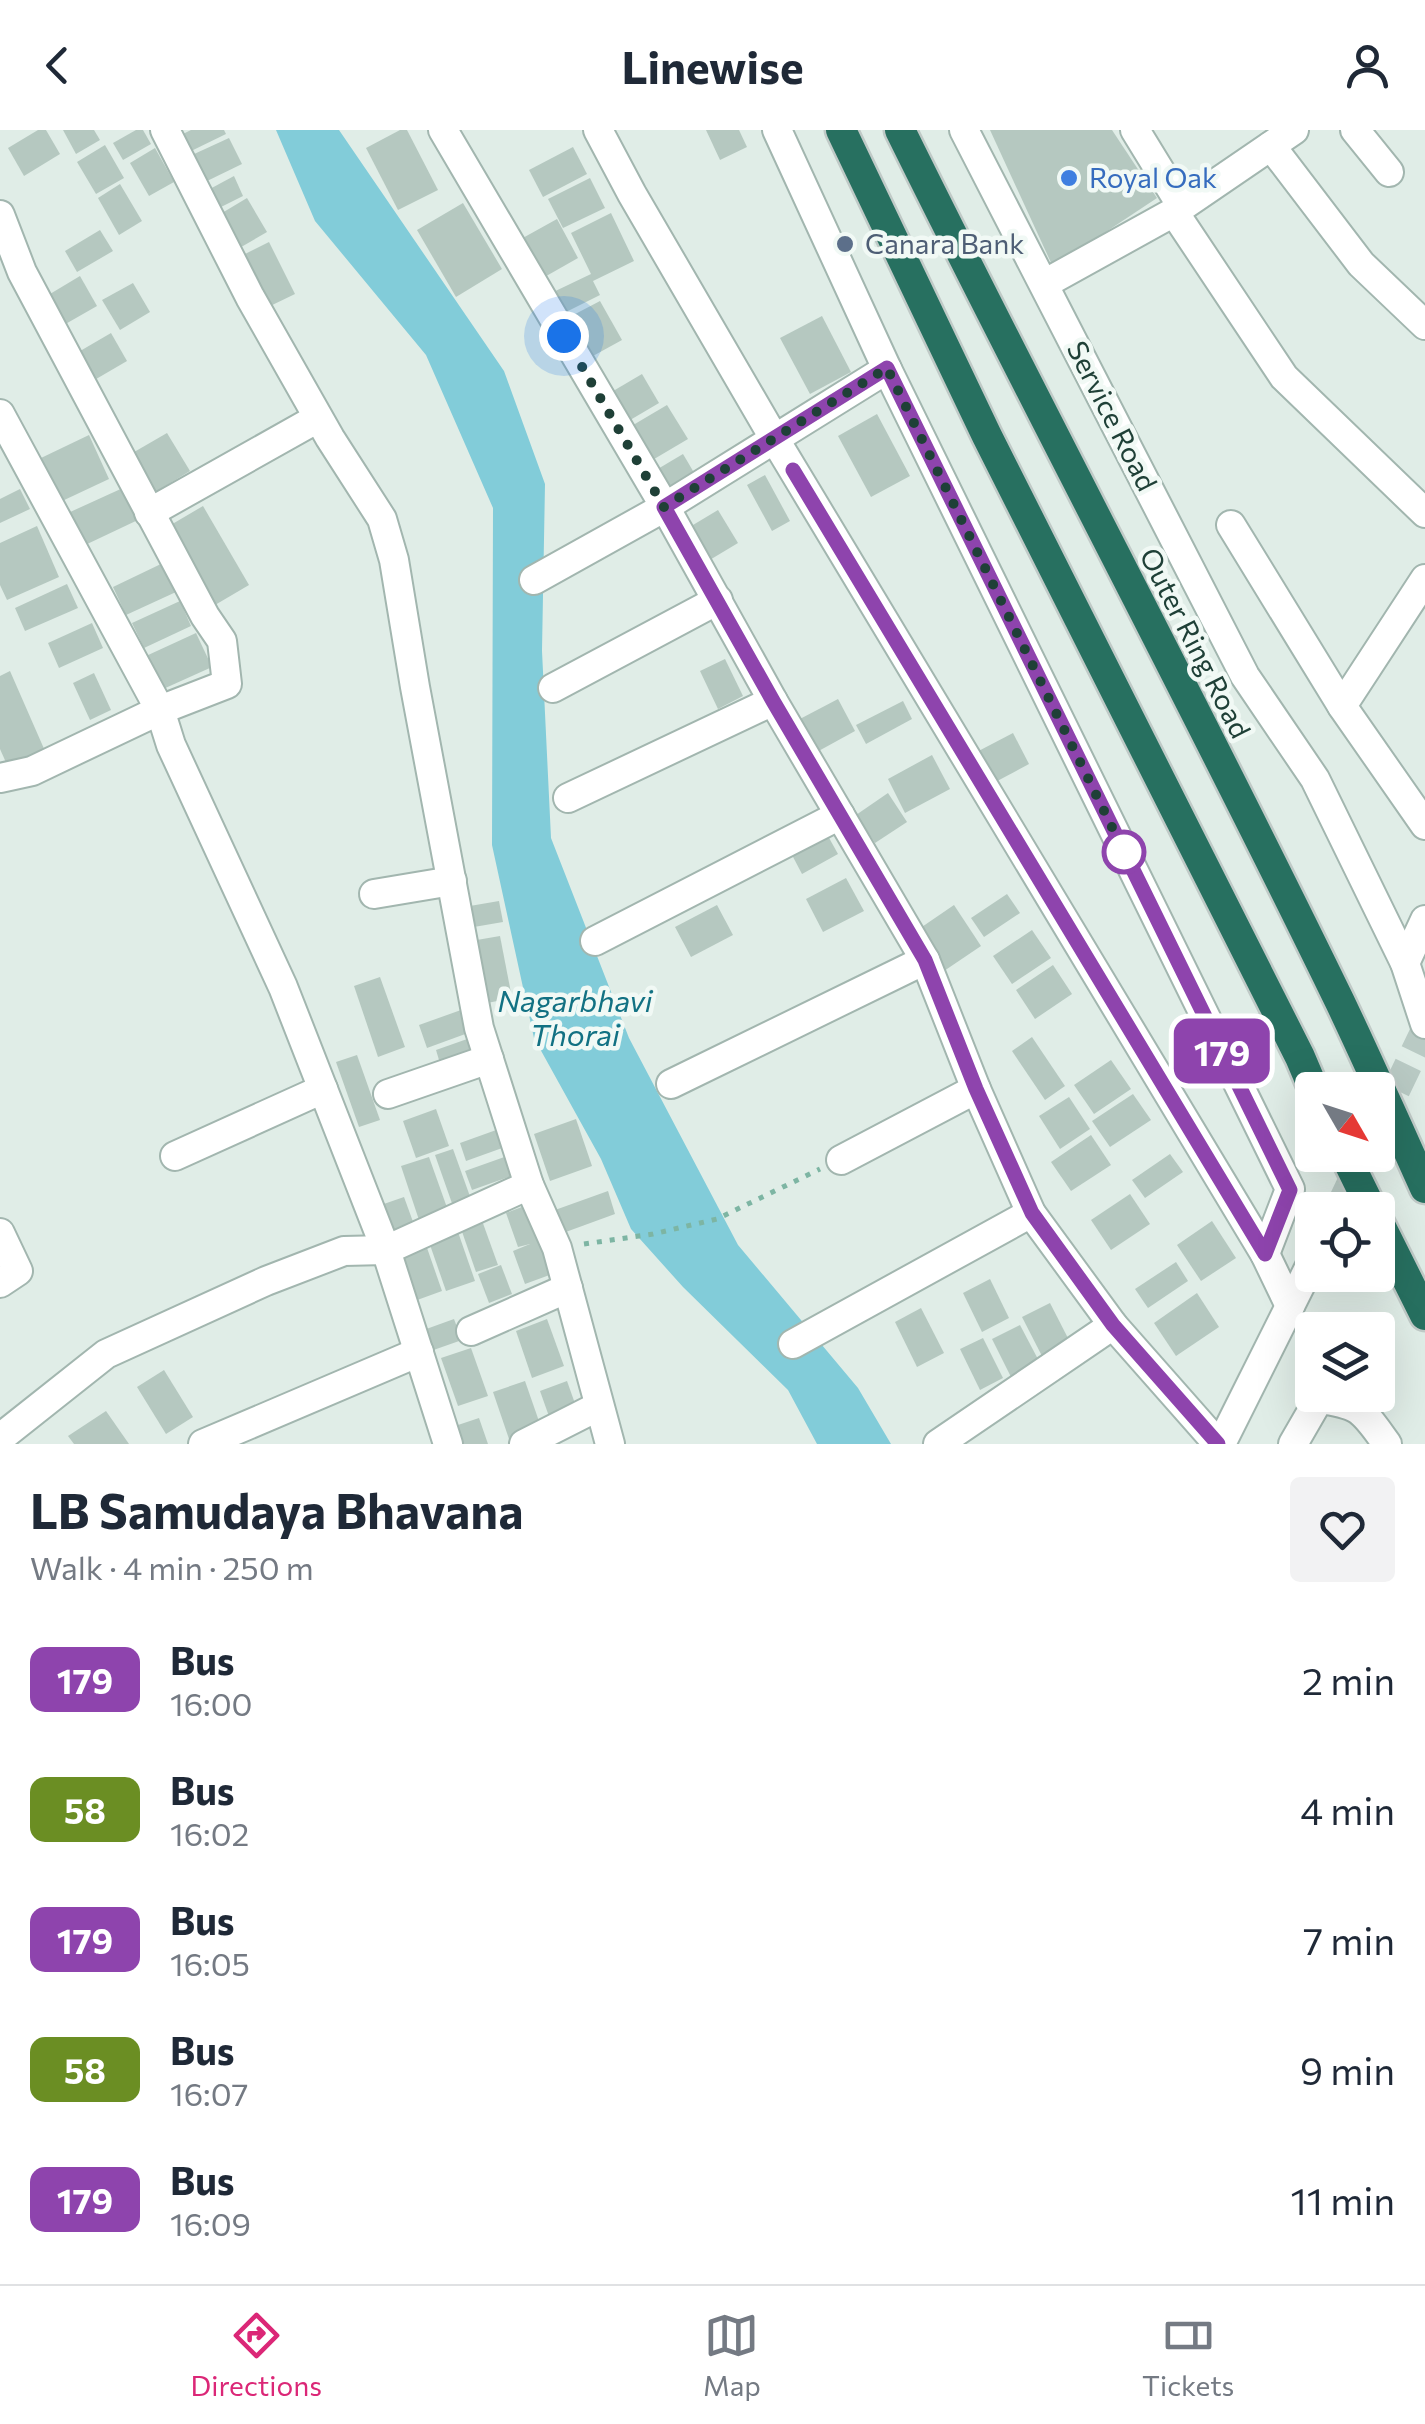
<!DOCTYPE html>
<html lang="en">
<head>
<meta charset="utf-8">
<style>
	body { margin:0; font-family:Commissioner,sans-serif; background:#f2f2f3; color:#1f2937; height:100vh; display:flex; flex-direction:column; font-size:38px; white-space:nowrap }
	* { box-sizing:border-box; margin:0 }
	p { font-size:32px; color:#747a83 }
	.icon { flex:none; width:55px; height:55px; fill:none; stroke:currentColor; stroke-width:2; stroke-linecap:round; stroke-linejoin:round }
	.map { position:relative; height:1314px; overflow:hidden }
	.details { display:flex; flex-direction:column; background:#fff; flex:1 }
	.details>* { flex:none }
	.badge { padding:0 20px; border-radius:15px; font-size:35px; line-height:65px }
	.needle { width:65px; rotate:129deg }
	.tools { position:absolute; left:1295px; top:942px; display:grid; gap:20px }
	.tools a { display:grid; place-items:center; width:100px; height:100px; border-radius:10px; background:#fff; box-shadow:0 10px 40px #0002; font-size:50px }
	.you { position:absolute; width:50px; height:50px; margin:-25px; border:8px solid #fff; border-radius:50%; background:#1a73e8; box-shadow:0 0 0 15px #1a73e833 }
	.map>.badge { position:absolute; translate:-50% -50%; box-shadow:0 0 0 5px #fff }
	.round { display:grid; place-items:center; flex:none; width:105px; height:105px; border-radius:10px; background:#f2f2f3 }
	.summary { display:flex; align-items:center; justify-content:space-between; height:170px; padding:0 30px }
	h1 { font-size:48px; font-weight:700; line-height:75px }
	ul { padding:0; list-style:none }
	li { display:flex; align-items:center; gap:30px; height:130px; padding:0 30px }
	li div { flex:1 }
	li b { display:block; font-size:38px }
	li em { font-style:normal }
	li .badge { min-width:110px; font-weight:700; text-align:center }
	header { display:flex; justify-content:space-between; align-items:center; height:130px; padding:0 30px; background:#fff; font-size:45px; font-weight:700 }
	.tabs { display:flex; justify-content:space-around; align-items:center; height:140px; border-top:2px solid #e0e1e3; background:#fff; font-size:28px; color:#747a83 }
	.tabs a { display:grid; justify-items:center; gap:5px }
	.tabs .current { color:#db2777 }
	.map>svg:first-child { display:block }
</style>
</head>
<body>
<header><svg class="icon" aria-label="back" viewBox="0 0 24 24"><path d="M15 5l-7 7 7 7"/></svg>Linewise<svg class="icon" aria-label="person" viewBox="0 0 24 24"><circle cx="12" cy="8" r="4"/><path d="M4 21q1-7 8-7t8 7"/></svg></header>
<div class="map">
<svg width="1425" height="1314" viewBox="0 0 1425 1314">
	<rect width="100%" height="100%" fill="#e0ede7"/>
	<polygon fill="#82ccd9" points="276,0 339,0 504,241 545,354 542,521 551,708 629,908 738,1115 858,1258 891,1314 817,1314 788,1260 683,1157 631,1099 601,1029 534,908 492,715 493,378 426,225 315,91"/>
	<g fill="#b5c8c0">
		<polygon points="38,0 46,0 60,24 24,46 8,18"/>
		<polygon points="63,0 94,0 100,10 76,24"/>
		<polygon points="136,0 143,0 151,14 123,30 113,13"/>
		<polygon points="191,0 224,0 226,4 185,24 177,7"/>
		<polygon points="400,0 407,0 438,60 398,80 366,18"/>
		<polygon points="706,0 739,0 747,17 720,30"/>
		<polygon points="990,0 1112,0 1157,68 1053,137"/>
		<polygon points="229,8 242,34 205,52 192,25"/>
		<polygon points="105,15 124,48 96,64 77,32"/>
		<polygon points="573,17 587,44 543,67 529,40"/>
		<polygon points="155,18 174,52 149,66 130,33"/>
		<polygon points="234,46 243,66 217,79 208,60"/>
		<polygon points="590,48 605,78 563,98 548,69"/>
		<polygon points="120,54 142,91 119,105 98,68"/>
		<polygon points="247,68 267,102 236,120 217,86"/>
		<polygon points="463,73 502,139 456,167 417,100"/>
		<polygon points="611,83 634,131 593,151 600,165 556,187 545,166 591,144 571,103"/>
		<polygon points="557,89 578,128 534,153 512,114"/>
		<polygon points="100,100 113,121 77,142 65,121"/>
		<polygon points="269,112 295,164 264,179 239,127"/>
		<polygon points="80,146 97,176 62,196 45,167"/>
		<polygon points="133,153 150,182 120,200 102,170"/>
		<polygon points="600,171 622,210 582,232 560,192"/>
		<polygon points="822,186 851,242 810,264 780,208"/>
		<polygon points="111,203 127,231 91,252 75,224"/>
		<polygon points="642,244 659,273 620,296 603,267"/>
		<polygon points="667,275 688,309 644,335 623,301"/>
		<polygon points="877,284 910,346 871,367 838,306"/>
		<polygon points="167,303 190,341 152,364 129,325"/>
		<polygon points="89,305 109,349 60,372 41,328"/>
		<polygon points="683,324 696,346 664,365 651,343"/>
		<polygon points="765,345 790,391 772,401 747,355"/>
		<polygon points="125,357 140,389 83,416 68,383"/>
		<polygon points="20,359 30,379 0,393 0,369"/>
		<polygon points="203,376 249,455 215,475 169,396"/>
		<polygon points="718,380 738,413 703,434 683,401"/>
		<polygon points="37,396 59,447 7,470 0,455 0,413"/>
		<polygon points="163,433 176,462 126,485 113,457"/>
		<polygon points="67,454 78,478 25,501 15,478"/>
		<polygon points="180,471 191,496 144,518 132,493"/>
		<polygon points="92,493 103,518 59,538 48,513"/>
		<polygon points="196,503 212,537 161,560 146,526"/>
		<polygon points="725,529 743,566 718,579 700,541"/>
		<polygon points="10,541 45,621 8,637 0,619 0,546"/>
		<polygon points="94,543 111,580 90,590 73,553"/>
		<polygon points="838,569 855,601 815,623 798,590"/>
		<polygon points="903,571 912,589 866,614 856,595"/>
		<polygon points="1013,603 1029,634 986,657 969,626"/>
		<polygon points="932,625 950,659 905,683 888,649"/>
		<polygon points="888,663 907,692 875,713 856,685"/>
		<polygon points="828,706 838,724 802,744 792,725"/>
		<polygon points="846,748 864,781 823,802 806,769"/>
		<polygon points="1007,764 1020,783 984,807 971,788"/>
		<polygon points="499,771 503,792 468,798 464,777"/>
		<polygon points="717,775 733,805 691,827 675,797"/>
		<polygon points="954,775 981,816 944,841 916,801"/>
		<polygon points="1032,800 1051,828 1012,854 993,826"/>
		<polygon points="500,806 512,868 482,874 471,811"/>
		<polygon points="1053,835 1072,864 1035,889 1016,860"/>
		<polygon points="380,847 405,917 378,927 354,856"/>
		<polygon points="461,880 468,903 427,918 419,895"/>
		<polygon points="1032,907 1065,956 1045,970 1012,921"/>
		<polygon points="470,908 477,927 442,940 436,920"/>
		<polygon points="357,925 380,990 359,997 336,932"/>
		<polygon points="1111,930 1131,959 1094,984 1074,955"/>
		<polygon points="1133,964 1151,990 1110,1017 1092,991"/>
		<polygon points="1069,967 1090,999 1060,1019 1039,986"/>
		<polygon points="436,979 449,1016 416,1028 403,991"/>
		<polygon points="576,989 592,1036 550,1051 534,1004"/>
		<polygon points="499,999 505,1017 466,1031 460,1013"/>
		<polygon points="1091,1005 1111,1035 1071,1061 1051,1032"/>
		<polygon points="453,1019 472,1072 454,1079 435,1025"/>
		<polygon points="1170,1024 1183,1042 1145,1068 1132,1050"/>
		<polygon points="510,1025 517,1044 472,1060 465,1041"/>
		<polygon points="429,1027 450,1086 421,1096 401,1036"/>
		<polygon points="608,1061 615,1084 563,1103 555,1080"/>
		<polygon points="1130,1064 1150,1094 1111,1120 1091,1090"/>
		<polygon points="404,1067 416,1100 389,1110 378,1076"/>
		<polygon points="527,1075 555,1143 525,1154 513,1121 530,1114 518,1117 506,1083"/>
		<polygon points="480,1085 498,1135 476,1142 459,1093"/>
		<polygon points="1212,1091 1236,1128 1201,1151 1177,1115"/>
		<polygon points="458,1102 475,1151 446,1161 429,1112"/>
		<polygon points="426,1115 442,1161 409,1173 392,1127"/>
		<polygon points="1176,1132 1188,1151 1148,1178 1135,1159"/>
		<polygon points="501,1135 512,1164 489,1173 478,1144"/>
		<polygon points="990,1149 1009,1188 982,1202 963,1163"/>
		<polygon points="1197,1163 1219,1197 1176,1226 1154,1193"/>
		<polygon points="1050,1173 1072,1216 1044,1230 1022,1187"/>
		<polygon points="921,1178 944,1223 917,1237 895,1192"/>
		<polygon points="454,1189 462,1210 425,1223 418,1202"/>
		<polygon points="547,1189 564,1236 532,1248 516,1201"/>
		<polygon points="1020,1195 1040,1233 1011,1247 992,1209"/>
		<polygon points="983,1208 1003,1248 980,1260 960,1219"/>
		<polygon points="471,1218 488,1266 458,1276 441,1228"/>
		<polygon points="164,1240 193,1287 166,1304 137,1257"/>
		<polygon points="525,1251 541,1297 509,1309 493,1262"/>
		<polygon points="567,1251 578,1282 551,1292 540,1261"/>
		<polygon points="106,1281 129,1314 74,1314 68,1306"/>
		<polygon points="479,1288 488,1314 458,1314 452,1297"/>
	</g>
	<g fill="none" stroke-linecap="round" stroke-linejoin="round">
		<g stroke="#b9cac4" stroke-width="28" stroke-dasharray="28 14" stroke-linecap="butt">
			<polyline points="1378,998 1425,900"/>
			<polyline points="1338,1080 1364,1025"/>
		</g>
		<g stroke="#a2b6af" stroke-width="32">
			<g id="minor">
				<polyline points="165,0 250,167 330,308 382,389 394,430 415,557 479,898 529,1055 557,1118 610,1314"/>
				<polyline points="443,0 665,377 773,571 925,830 976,959 1031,1083 1113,1195 1218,1314"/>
				<polyline points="598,0 632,64 774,308 1265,1124 1290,1176"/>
				<polyline points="777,0 887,239 1290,1059 1265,1124"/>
				<polyline points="964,0 1245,546 1315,649 1405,833 1425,894"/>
				<polyline points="1135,0 1181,75"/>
				<polyline points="1355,0 1389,42"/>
				<polyline points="1271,16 1361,134 1425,195"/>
				<polyline points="1174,82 1284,247 1425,383"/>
				<polyline points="0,85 22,142 205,486 222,511 227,554 160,580 32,641 0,648"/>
				<polyline points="1044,154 1174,82 1294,0"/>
				<polyline points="0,284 160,580 171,615 283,857 386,1120 448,1314"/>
				<polyline points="149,383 318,288"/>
				<polyline points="1231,395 1342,576"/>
				<polyline points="1425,449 1342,576 1425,695"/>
				<polyline points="534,450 665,377 887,239"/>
				<polyline points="553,558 718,470"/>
				<polyline points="568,668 773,571"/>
				<polyline points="374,764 452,751"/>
				<polyline points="595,811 840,685"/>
				<polyline points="1405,833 1425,790"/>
				<polyline points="671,954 925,830"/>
				<polyline points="388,964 489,929"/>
				<polyline points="175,1026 323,959"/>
				<polyline points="841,1030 976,959"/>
				<polyline points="0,1103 18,1141 0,1153"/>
				<polyline points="471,1201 568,1158"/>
				<polyline points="793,1214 1031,1083"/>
				<polyline points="0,1308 106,1224 266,1151 344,1121 386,1120 529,1055"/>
				<polyline points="203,1314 419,1222"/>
				<polyline points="524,1314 599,1276"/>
				<polyline points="938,1314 1113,1195"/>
				<polyline points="1221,1314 1312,1132"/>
				<path d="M 1293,1314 L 1319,1269 C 1361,1274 1363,1281 1387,1314"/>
			</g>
		</g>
		<g stroke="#c0cac7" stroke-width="35">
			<g id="highway">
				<polyline points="841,0 987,306 1300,927 1314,960"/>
				<path d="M 900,0 C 1044,292 1198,579 1340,872 C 1369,933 1397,996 1425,1058"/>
				<polyline points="1345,1025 1372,1080"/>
				<polyline points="1378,1091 1425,1185"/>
			</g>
		</g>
		<polyline stroke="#7db5a3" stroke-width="5" stroke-dasharray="5 8" stroke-linecap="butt" points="584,1114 653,1104 717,1089 820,1039"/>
		<use href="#minor" stroke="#fff" stroke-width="28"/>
		<use href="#highway" stroke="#277060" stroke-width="30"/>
	</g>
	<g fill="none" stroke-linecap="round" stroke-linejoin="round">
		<g stroke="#fff" stroke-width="22">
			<polyline id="line" points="793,340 1265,1124 1290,1060 887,238 664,377 773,571 925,830 976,959 1032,1083 1113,1195 1218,1314"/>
		</g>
		<use href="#line" stroke="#8e44ad" stroke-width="15"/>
		<polyline stroke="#1f4037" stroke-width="10" stroke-dasharray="0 18" points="564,206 664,377 887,238 1132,738 1124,722"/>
	</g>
	<circle fill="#3f7fe0" stroke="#f1f9f5" stroke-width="4" cx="1069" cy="48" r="10"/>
	<circle fill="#5c6f8a" stroke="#f1f9f5" stroke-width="4" cx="845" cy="114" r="10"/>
	<circle fill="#fff" stroke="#8e44ad" stroke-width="5" cx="1124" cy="722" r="20"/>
	<g text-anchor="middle" stroke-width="9" stroke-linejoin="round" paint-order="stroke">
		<g font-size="28" fill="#366cbe" stroke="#f1f9f5" text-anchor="start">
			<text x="1089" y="58">Royal Oak</text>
		</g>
		<g font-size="28" fill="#4e5e75" stroke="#f1f9f5" text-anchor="start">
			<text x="865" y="124">Canara Bank</text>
		</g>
		<g font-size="28" fill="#1f4037" stroke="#f1f9f5">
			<text transform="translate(1112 286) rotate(63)" y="10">Service Road</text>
			<text transform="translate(1195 513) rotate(63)" y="10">Outer Ring Road</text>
		</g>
		<g font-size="30" font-style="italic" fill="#127183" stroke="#f1f9f5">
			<text x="575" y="882">Nagarbhavi<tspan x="575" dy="34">Thorai</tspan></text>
		</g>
	</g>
</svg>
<div class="tools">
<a><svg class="needle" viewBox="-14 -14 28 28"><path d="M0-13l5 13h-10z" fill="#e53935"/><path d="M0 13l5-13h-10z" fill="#747a83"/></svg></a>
<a><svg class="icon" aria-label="locate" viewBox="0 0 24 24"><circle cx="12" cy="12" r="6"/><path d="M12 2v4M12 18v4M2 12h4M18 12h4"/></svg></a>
<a><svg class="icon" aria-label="layers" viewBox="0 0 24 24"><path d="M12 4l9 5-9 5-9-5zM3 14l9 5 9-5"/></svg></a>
</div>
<div class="you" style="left:564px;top:206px"></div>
<b class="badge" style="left:1222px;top:921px;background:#8e44ad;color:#fff">179</b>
</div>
<section class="details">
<div class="summary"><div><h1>LB Samudaya Bhavana</h1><p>Walk · 4 min · 250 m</p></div><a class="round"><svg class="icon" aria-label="heart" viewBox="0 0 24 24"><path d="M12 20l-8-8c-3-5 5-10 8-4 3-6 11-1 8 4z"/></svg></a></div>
<ul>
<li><span class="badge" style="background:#8e44ad;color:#fff">179</span><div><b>Bus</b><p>16:00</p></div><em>2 min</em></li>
<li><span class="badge" style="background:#6b8e23;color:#fff">58</span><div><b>Bus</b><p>16:02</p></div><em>4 min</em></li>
<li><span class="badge" style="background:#8e44ad;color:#fff">179</span><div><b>Bus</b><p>16:05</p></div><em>7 min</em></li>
<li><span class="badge" style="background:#6b8e23;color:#fff">58</span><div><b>Bus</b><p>16:07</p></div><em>9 min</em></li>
<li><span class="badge" style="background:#8e44ad;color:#fff">179</span><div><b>Bus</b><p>16:09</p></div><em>11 min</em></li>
</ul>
</section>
<nav class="tabs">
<a class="current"><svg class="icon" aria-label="directions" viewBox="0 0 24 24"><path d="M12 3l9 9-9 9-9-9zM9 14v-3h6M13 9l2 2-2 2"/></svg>Directions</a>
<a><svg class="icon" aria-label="map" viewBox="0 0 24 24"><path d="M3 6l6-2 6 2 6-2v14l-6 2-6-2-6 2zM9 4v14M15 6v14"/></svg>Map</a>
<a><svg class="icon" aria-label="tickets" viewBox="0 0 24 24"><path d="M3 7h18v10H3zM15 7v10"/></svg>Tickets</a>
</nav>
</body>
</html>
